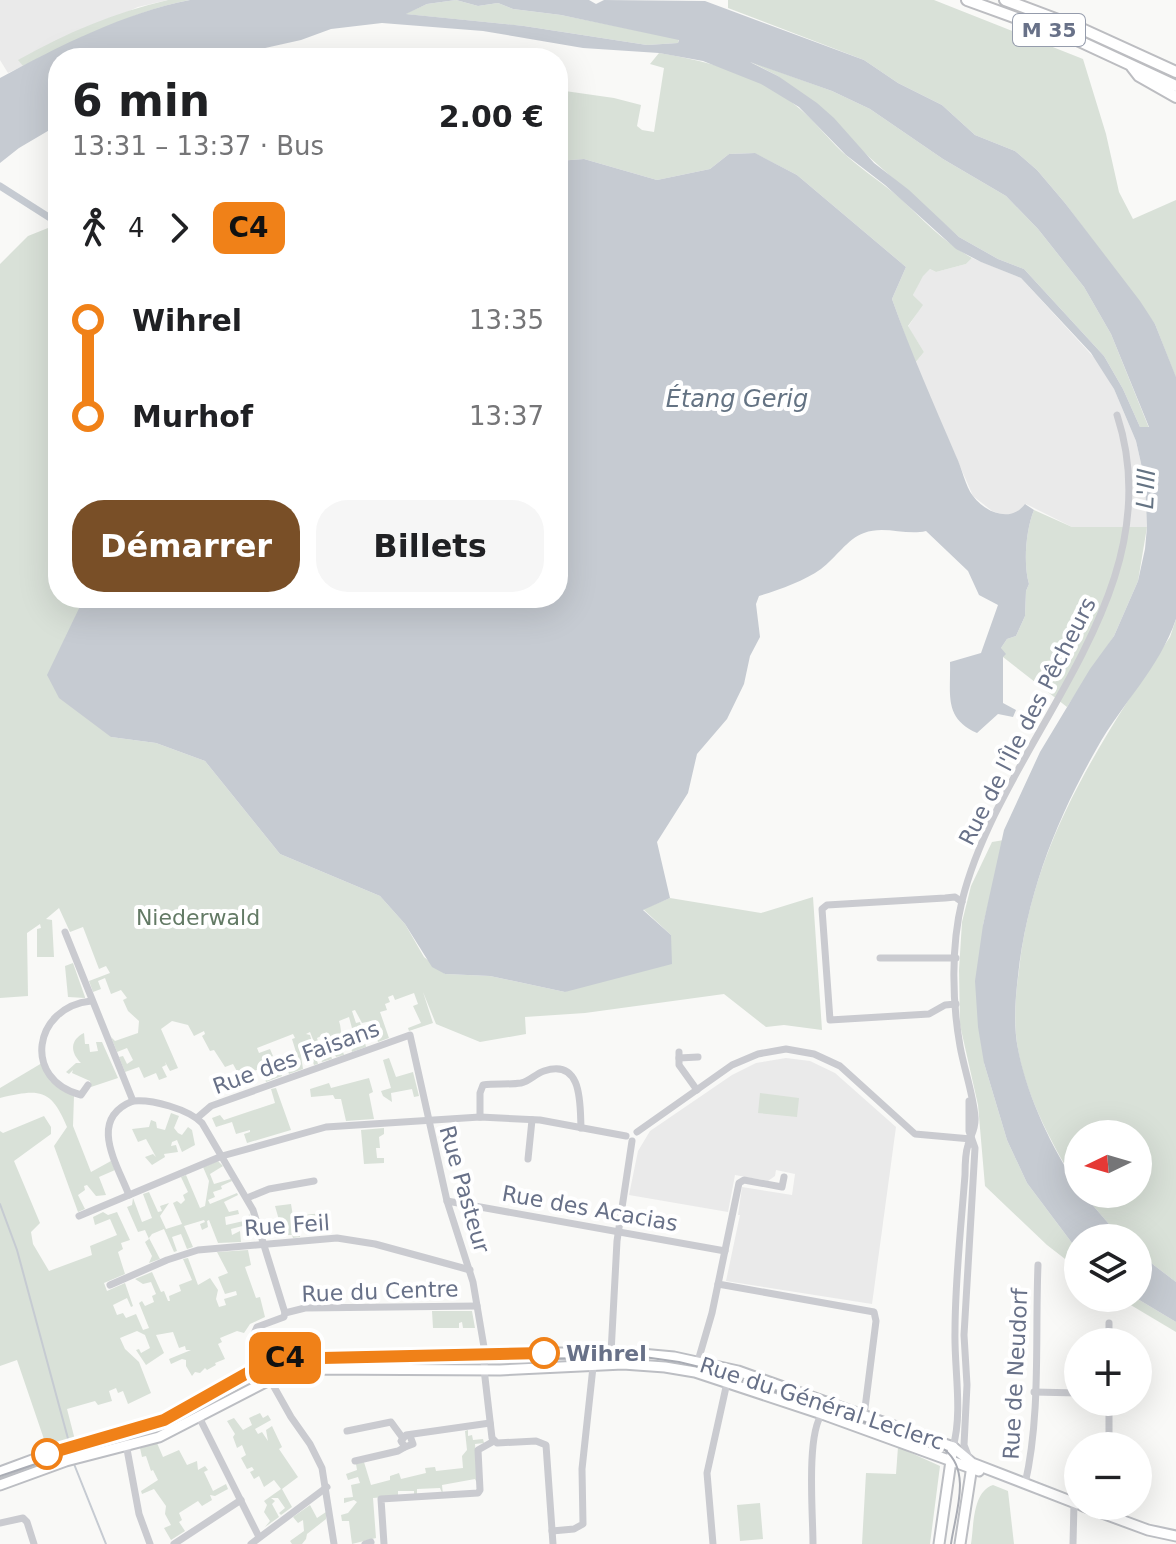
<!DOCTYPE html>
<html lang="fr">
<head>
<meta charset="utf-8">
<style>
	body { margin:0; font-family:"DejaVu Sans",sans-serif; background:#f6f6f6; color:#202124; height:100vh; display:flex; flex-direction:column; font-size:30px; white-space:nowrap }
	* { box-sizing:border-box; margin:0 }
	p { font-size:26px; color:#757577 }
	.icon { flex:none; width:44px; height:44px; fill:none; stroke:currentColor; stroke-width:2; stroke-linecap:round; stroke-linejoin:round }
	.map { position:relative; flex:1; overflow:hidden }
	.details { position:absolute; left:48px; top:48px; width:520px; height:560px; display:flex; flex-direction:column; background:#fff; border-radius:32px; box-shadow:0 8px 32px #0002 }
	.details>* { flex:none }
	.badge { padding:0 16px; border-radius:12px; font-size:28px; line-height:52px }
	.needle { width:52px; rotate:265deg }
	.fabs { position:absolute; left:1064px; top:1120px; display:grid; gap:16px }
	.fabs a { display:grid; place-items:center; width:88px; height:88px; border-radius:50%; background:#fff; box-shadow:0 8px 32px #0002; font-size:40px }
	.map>.badge { position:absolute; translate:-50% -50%; box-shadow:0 0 0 4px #fff }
	.legs { display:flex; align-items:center; gap:12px; height:88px; padding:0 24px; font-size:26px }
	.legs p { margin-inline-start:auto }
	.summary { display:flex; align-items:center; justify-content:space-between; height:136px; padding:0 24px }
	h1 { font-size:44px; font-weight:600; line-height:60px }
	.cta { display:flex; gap:16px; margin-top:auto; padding:16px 24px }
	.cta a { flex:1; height:92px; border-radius:32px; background:#794f27; color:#fff; font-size:32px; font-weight:600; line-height:92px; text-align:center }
	.cta a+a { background:#f6f6f6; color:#202124 }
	ul { padding:0 24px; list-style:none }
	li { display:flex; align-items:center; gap:28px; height:96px; font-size:30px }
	li i { display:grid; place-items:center; width:12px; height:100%; margin:0 10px; background:currentColor }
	li i::after { content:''; width:20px; height:20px; margin:-10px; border:6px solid; border-radius:50%; background:#fff }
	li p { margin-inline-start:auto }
	li:first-child i { background:linear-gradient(#0000 50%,currentColor 0) }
	li:last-child i { background:linear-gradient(currentColor 50%,#0000 0) }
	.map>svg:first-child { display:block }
</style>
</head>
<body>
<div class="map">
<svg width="1176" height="1544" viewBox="0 0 1176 1544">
	<rect width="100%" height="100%" fill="#f9f9f7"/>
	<g fill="#eaeaea">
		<polygon points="0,0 168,0 138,7 19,60 23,66 8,73 0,60"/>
		<polygon points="972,258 1021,278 1099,363 1114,389 1136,441 1145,481 1147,527 1072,527 1026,504 1017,514 1006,516 992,511 973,496 915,363 924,352 908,327 922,305 913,295 922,276 930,269 936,272 966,264"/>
		<polygon points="786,1058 810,1061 835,1073 896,1127 872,1304 726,1281 740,1215 738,1215 742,1187 792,1195 795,1174 776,1170 775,1176 768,1181 735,1175 728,1212 629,1195 638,1151 650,1131 732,1075 756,1063"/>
	</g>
	<g fill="#d9e1d8">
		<path d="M 168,0 L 190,0 C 131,11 77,41 23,66 L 18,60 C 66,33 115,12 168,0 Z"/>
		<polygon points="456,0 478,6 498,3 513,9 561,15 679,39 678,43 647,45 524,26 405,14 427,4"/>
		<polygon points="728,0 934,0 1083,59 1106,134 1119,192 1133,219 1176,200 1176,378 1155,324 1065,203 1037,170 1015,151 975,135 942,105 898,83 864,60 728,8"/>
		<path d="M 659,53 C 708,61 762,75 800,109 C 817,123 831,143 848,157 C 865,172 884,184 901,199 C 923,220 945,243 972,258 L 966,264 L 936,272 L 930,269 L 923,276 L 913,295 L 923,305 L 908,326 L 924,352 L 915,363 L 892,299 L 906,267 L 797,175 L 754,153 L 729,154 L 710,169 L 657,180 L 584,159 L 558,161 L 558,90 L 614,98 L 641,105 L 637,126 L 642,130 L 654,132 L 664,68 L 650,64 Z"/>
		<polygon points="749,61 832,91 870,109 943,159 1006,196 1038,229 1084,287 1111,334 1149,428 1140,427 1123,389 1104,356 1024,269 998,259 959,237 778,76"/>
		<path d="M 58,224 L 58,598 L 84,598 L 81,605 L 111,737 L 156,743 L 205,761 L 280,854 L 380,896 L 405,924 L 424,957 L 445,974 L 490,976 L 565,992 L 671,935 L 643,909 L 670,898 L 761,913 L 813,897 L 822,1030 L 784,1025 L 766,1027 L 724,994 L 585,1013 L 525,1017 L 526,1034 L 480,1042 L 436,1024 L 423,992 L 433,1023 L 409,1031 L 408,1028 L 421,1023 L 413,1006 L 418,1004 L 414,993 L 395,1000 L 393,995 L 388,997 L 390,1002 L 385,1004 L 387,1010 L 380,1012 L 389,1038 L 378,1042 L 376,1035 L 380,1034 L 376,1020 L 362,1023 L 355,1010 L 352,1011 L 356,1023 L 360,1022 L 366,1047 L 352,1052 L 349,1034 L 353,1032 L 349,1017 L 339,1021 C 343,1033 339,1041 344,1055 L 336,1057 L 327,1033 L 317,1038 L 320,1048 L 328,1045 L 332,1059 L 322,1062 L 310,1032 L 306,1034 L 310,1035 L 318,1064 L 314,1065 L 312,1059 L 315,1056 L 313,1049 L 310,1049 L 308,1043 L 303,1045 L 300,1049 L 303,1069 L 289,1074 L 287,1067 L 295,1064 L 292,1054 L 296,1052 L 292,1039 L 295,1038 L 293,1034 L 257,1048 L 259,1053 L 270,1049 L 273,1056 L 268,1058 L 269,1062 L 276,1060 L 282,1076 L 266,1082 L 263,1070 L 260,1069 L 239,1075 L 233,1064 L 225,1067 L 214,1050 L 210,1051 L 202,1036 L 205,1034 L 204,1031 L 194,1036 L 188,1025 L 172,1021 L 161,1029 L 178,1068 L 170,1071 L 165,1062 L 166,1065 L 162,1067 L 167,1077 L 159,1080 L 156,1073 L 144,1078 L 139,1067 L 125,1072 L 119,1057 L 123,1056 L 127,1064 L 133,1060 L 127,1048 L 117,1052 L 111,1037 L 115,1041 L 138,1033 L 139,1021 L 128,1011 L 123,1000 L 127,998 L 121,990 L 111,994 L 105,978 L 98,981 L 101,989 L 93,992 L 89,981 L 110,973 L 106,966 L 99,969 L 83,927 L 70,932 L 59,908 L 46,919 L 52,920 L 54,957 L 37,957 L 37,929 L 41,928 L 40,924 L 27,933 L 28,996 L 0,998 L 0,264 L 28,236 Z"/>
		<path d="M 1034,510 L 1072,527 L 1147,527 L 1138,581 L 1114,636 L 1067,707 L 1003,657 L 1001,648 L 1007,639 L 1016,636 L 1025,616 L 1026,591 L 1029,584 C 1023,564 1026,529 1034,510 Z"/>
		<path d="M 1176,619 L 1176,1282 L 1138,1253 L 1138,1238 L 1121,1238 L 1083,1194 L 1138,1194 L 1138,1134 L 1078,1134 L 1078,1187 C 1053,1146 1029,1102 1019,1055 C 1013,1026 1015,998 1019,970 C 1033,842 1100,742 1170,637 Z"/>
		<polygon points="1004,840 983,925 984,1063 1007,1140 1027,1183 1078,1251 1078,1269 1047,1245 985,1186 978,1105 960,1025 959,970 962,922 971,886 992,842"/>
		<polygon points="73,963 85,997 85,998 68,997 65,966"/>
		<path d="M 84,1033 L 85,1044 L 89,1044 L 90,1052 L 98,1051 L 96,1042 L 102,1042 L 118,1078 L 91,1087 L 90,1081 L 72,1073 L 73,1070 L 69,1074 L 66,1072 L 76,1063 L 81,1063 C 70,1052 70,1040 84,1033 Z"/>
		<polygon points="389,1058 396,1077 413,1072 419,1096 414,1097 412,1089 391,1093 392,1102 383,1096 381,1091 391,1088 383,1060"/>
		<path d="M 42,1063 L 50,1081 L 74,1096 L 73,1126 L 91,1172 L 111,1161 L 115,1170 L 99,1177 L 106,1195 L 96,1196 L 87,1185 L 84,1186 L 85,1190 L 78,1195 L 85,1209 L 78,1212 L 54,1146 L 67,1127 C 51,1088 39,1089 0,1098 L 0,1088 Z"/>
		<polygon points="369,1078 373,1092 369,1094 374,1119 346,1121 341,1099 335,1099 333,1095 311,1097 310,1089 329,1083 331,1088"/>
		<polygon points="276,1088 291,1130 247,1143 244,1134 250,1132 250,1130 236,1134 232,1122 216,1127 212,1118 220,1115 224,1120 275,1103 271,1089"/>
		<polygon points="760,1093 799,1098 797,1117 758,1113"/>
		<polygon points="171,1113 179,1116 174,1128 178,1133 182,1135 188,1127 192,1130 195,1145 182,1152 177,1140 172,1142 171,1146 176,1145 178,1152 164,1154 165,1157 152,1165 145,1157 153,1154 156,1157 146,1139 138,1142 132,1129 149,1127 151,1120 156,1122 157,1128 165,1130"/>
		<polygon points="44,1116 51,1127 51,1134 14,1161 40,1223 31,1232 33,1244 49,1271 92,1255 90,1246 117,1235 110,1219 95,1225 93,1217 103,1212 108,1215 117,1212 130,1240 121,1243 123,1249 118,1252 125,1274 104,1283 107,1291 125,1283 133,1306 131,1307 127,1298 113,1305 117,1315 123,1313 126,1318 136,1314 143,1330 149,1328 139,1303 142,1301 145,1306 154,1302 152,1296 156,1294 151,1282 143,1284 135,1279 152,1272 161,1292 164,1291 168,1301 170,1301 169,1296 181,1291 179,1285 192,1280 183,1259 188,1258 198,1285 210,1278 218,1290 216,1299 219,1307 226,1305 224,1299 237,1295 236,1291 225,1294 218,1277 228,1273 217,1252 248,1250 251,1265 245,1267 246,1270 256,1298 260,1297 265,1317 250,1324 244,1333 237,1331 220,1338 222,1342 218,1344 225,1359 215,1363 216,1365 207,1370 205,1368 200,1373 195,1372 192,1376 186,1366 186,1360 182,1359 171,1364 169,1359 191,1350 186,1350 185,1346 179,1348 173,1332 156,1335 164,1353 146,1365 136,1350 139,1349 141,1353 150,1348 145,1335 137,1331 120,1338 125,1349 139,1362 151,1393 128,1404 123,1391 118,1393 116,1388 109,1391 112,1401 98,1405 95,1401 67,1409 75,1440 47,1448 17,1360 0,1366 0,1131 3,1133"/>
		<polygon points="384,1128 384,1134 379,1137 380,1148 376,1148 377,1158 384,1158 384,1163 364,1164 361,1130"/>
		<polygon points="218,1161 223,1166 210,1174 214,1184 231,1179 232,1181 221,1186 222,1189 213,1192 215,1197 208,1200 210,1204 237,1193 238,1195 224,1202 229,1212 238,1210 239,1214 225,1217 226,1225 248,1220 249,1214 254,1223 231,1229 232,1235 240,1231 241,1242 218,1243 209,1220 207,1221 208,1227 202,1230 200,1224 205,1222 204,1220 184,1226 193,1247 187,1249 181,1234 172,1237 177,1251 174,1252 164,1229 152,1234 149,1238 160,1259 149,1263 152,1256 145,1242 149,1239 145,1230 138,1232 127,1207 132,1205 133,1198 142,1222 152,1218 143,1194 149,1192 158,1212 162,1211 160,1206 169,1203 160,1216 166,1229 182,1224 173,1203 177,1201 181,1204 185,1200 183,1195 188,1192 181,1177 186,1175 200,1208 205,1206 209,1181 203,1167"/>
		<polygon points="291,1204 293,1216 323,1213 323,1223 299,1227 300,1237 293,1238 292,1235 288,1235 287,1226 281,1227 275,1206"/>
		<polygon points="1119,1298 1136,1298 1176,1322 1176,1332"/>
		<polygon points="432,1311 472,1311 475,1328 463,1328 462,1322 459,1323 459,1328 433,1328"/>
		<polygon points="260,1413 263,1418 268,1415 271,1420 255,1429 258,1434 262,1432 268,1441 266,1430 272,1426 282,1447 279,1449 298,1477 282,1489 292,1507 281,1515 279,1513 285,1508 278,1498 271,1498 275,1501 272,1504 279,1517 265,1527 270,1521 264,1512 267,1505 264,1501 281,1489 274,1480 264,1487 259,1476 254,1479 250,1472 254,1470 252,1467 247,1469 241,1458 246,1455 242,1445 237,1448 233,1437 235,1434 227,1421 234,1418 243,1430 252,1425 249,1418"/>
		<polygon points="468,1430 468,1436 472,1435 473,1440 483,1439 484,1443 475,1444 478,1485 475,1479 442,1485 443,1495 440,1488 417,1489 417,1495 414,1495 414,1491 398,1491 398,1496 373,1498 376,1538 352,1544 349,1521 342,1521 341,1515 348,1513 357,1502 354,1500 344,1503 344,1498 353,1497 351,1485 360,1483 358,1477 348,1480 346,1474 357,1470 356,1464 364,1462 371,1485 390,1480 390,1476 399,1473 401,1479 426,1473 425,1468 435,1467 436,1471 463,1468 462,1456 467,1450 465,1431"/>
		<polygon points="157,1443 163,1457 179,1450 187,1465 197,1461 198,1470 205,1466 208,1470 204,1472 213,1491 226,1484 228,1489 215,1496 210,1495 212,1500 202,1506 198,1501 179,1513 182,1520 179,1522 185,1531 171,1540 164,1528 171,1525 165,1514 166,1506 154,1489 142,1494 141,1491 158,1480 153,1470 151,1471 146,1456 142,1457 140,1448"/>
		<polygon points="898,1447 940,1466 930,1544 862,1544 866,1473 896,1474"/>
		<path d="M 993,1485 L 1008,1491 L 1014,1544 L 971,1544 C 974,1526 972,1492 993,1485 Z"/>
		<polygon points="760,1503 763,1539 740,1541 737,1505"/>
		<polygon points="310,1505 317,1518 326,1512 326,1519 307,1534 306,1539 302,1544 292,1544 290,1541 304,1531 303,1520 298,1523 293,1517"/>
	</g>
	<g fill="#c6cbd2" fill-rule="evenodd">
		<path d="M 190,0 L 589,0 L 596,4 L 604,0 L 705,1 L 864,60 L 898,83 L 942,105 L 975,135 L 1015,151 L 1037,170 L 1065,203 L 1140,301 L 1155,324 L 1176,377 L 1176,619 C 1159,669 1122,703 1097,748 C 1056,820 1027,894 1018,976 C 1015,1002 1013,1028 1019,1054 C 1029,1100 1052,1148 1078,1187 L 1078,1194 L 1083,1194 L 1121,1238 L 1078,1238 L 1078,1251 L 1027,1183 L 1007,1140 L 984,1063 L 978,1027 L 975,981 L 983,925 L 1004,830 L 1040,752 L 1090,669 L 1114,636 L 1138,581 L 1145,549 L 1147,527 L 1145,481 L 1136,441 L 1114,389 L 1091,353 L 1021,278 L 981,262 L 956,249 L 885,185 L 846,155 L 799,107 L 761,84 L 703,61 L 659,53 L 583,48 L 483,31 L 382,23 L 331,29 L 301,40 L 220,58 L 58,58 L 58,125 L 19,148 L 0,163 L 0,78 C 57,47 126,12 190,0 ZM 456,0 L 478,6 L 498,3 L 513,9 L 561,15 L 679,40 L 678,43 L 647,45 L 524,26 L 406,14 L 427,4 ZM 750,62 L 832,91 L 870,109 L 943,159 L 1006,196 L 1038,229 L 1084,287 L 1111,334 L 1149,427 L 1140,427 L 1123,389 L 1104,356 L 1024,269 L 998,259 L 959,237 L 909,190 L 874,163 L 834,118 L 817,103 L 778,76 Z"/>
		<path d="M 755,153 L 797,175 L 906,267 L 892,299 C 911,353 934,404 956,456 C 962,468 965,486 973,496 C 986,513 1011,523 1025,504 L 1034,510 C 1026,529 1023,564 1029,584 L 1026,591 L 1025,616 L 1016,636 L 1007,639 L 1001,648 L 1006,654 L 1003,657 L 1003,703 L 1016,710 L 1013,717 L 998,714 L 977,733 C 943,718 951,694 950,662 L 981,653 L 998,605 L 979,595 L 968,571 L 926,531 C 906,536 884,525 864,533 C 847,539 836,558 821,569 C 804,581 779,590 759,596 L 756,604 L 760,637 L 750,656 L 744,684 L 727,719 L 697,754 L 688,793 L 657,842 L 670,898 L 643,910 L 671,935 L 672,964 L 565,992 L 490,976 L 445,974 L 432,967 L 405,924 L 380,896 L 280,854 L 205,761 L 156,743 L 111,737 L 59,698 L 47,675 L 84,598 L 558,598 L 558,161 L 584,159 L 657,180 L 710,169 L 729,154 Z"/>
		<polygon points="1138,1253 1176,1282 1176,1322 1136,1298"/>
	</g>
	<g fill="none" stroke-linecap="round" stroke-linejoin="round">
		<g stroke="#c6cbd2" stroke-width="2">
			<polyline points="0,1204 17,1250 70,1446"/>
			<polyline points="74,1464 106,1544"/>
		</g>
		<polyline stroke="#c6cbd2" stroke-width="7" points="0,186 58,223"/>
		<g stroke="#bcbec3" stroke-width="13">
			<g id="major">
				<polyline points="0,1472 43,1456 164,1420 267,1362 278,1359 544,1353 630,1353 674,1357 738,1371 953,1447 972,1463 1078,1504"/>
				<polyline points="0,1485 66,1461 159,1437 283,1373 310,1369 500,1370 623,1364 665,1367 695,1372 822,1414 979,1471"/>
				<polyline points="1083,1506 1148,1530 1176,1536"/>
				<polyline points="939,1544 953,1447"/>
				<polyline points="960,1544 972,1466"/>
			</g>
		</g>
		<g stroke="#bcbdc1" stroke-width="14">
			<g id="highway">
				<polyline points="967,0 1077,40 1176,86"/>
				<polyline points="1005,0 1082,29 1176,72"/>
				<polyline points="1132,67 1139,76 1176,97"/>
			</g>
		</g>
		<g stroke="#cacbd0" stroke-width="7">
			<path d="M 65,932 L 133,1101 C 152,1099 188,1109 202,1123 L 253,1210 L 285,1313"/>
			<polyline points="880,958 956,958"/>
			<polyline points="956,1004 945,1005 929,1014 830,1020 822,909 827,905 945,898 955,897 962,902"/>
			<polyline points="679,1052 679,1065 697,1090"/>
			<polyline points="679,1058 698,1057"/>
			<path d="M 88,1085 L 81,1095 C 22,1080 33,1007 91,1001"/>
			<path d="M 480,1117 L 480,1093 L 483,1085 C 495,1083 508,1085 521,1083 C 530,1081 535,1074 544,1071 C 583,1058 580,1105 581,1128"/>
			<polyline points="197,1118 211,1106 410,1035 447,1201 473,1282 485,1353 484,1369 492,1438 497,1443 536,1441 546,1445 553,1544"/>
			<polyline points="637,1132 732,1065 758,1054 786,1049 814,1054 840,1066 915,1134 971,1139"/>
			<polyline points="528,1159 532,1120"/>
			<path d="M 129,1195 C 117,1164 87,1119 133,1101"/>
			<polyline points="247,1198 269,1189 314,1181"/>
			<polyline points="447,1201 725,1251"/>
			<polyline points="79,1216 222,1156 326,1127 480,1117 540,1120 626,1136"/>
			<polyline points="718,1284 874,1312 876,1321 864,1416"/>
			<polyline points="110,1285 167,1260 198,1250 337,1238 375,1244 470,1270"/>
			<polyline points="1109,1323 1109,1342"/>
			<polyline points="611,1353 617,1241 632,1141"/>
			<polyline points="698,1361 712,1313 739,1183 744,1180 782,1187 784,1177"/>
			<polyline points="1034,1392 1078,1393"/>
			<polyline points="1109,1402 1109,1446"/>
			<polyline points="199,1417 259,1537"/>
			<polyline points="347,1431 391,1422 402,1437"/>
			<polyline points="124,1433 139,1514 150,1544"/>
			<polyline points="410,1436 413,1444 405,1447 401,1441 406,1435 490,1423"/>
			<path d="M 953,1447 C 963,1412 954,1368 955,1332 C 955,1280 961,1227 965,1175 C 965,1166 965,1154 968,1145 C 971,1134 976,1129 975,1117 C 973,1093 964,1069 960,1046 C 952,1001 951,946 962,901 C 1002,739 1176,595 1117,415"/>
			<polyline points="969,1458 964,1445 967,1385 964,1335 975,1148 969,1131 969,1101"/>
			<polyline points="355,1461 398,1451 405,1447"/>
			<path d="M 1025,1484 C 1041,1415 1035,1336 1038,1265"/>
			<polyline points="0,1523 23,1518 27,1522 34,1544"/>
			<polyline points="552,1531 574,1529 583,1524 582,1469 593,1367"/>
			<polyline points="174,1544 241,1500"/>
			<polyline points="251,1544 327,1487"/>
			<polyline points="334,1544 322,1468 310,1444 291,1417 269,1378 253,1346 253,1336 257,1327 284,1317 285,1313 305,1308 477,1306"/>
			<polyline points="365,1544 371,1542"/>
			<polyline points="384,1544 381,1499 478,1493 480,1490 478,1450 494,1441"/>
			<polyline points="713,1544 707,1473 730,1369"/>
			<path d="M 813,1544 C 813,1515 806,1435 822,1414"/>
			<polyline points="1073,1544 1074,1503"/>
		</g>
		<use href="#major" stroke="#fff" stroke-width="9"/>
		<use href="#highway" stroke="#fff" stroke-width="10"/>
		<path stroke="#a9acb4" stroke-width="2" d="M 0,1476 L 68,1453 L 159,1429 L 265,1371 L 286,1364 L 644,1357 L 679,1362 L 716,1371 L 945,1450 C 972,1472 955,1514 951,1544"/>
	</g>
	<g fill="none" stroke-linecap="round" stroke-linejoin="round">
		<g stroke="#fff" stroke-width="18">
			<polyline id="line-1" points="47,1454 164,1420 267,1362 278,1359 544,1353"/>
		</g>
		<use href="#line-1" stroke="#f08118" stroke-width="12"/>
	</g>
	<g fill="#fff" stroke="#f08118" stroke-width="4">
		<circle cx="544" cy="1353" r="14"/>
		<circle cx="47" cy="1454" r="14"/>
	</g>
	<g text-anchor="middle" stroke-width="8" stroke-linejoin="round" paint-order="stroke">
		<rect fill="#fff" stroke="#959cac" stroke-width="2" x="1013" y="14" width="72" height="32" rx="6"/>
		<g font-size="20" font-weight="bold" fill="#687188">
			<text x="1049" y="37">M 35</text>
		</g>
		<g font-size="22" fill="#687188" stroke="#fff">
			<text transform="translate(1027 721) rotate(-63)" y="8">Rue de l'Île des Pêcheurs</text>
			<text transform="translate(296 1057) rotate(-20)" y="8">Rue des Faisans</text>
			<text transform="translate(465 1189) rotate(74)" y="8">Rue Pasteur</text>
			<text transform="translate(590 1208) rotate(10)" y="8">Rue des Acacias</text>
			<text transform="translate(287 1225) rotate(-4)" y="8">Rue Feil</text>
			<text transform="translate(380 1291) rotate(-2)" y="8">Rue du Centre</text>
			<text transform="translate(1015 1374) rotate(-87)" y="8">Rue de Neudorf</text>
			<text transform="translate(822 1403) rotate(18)" y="8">Rue du Général Leclerc</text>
		</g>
		<g font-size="22" fill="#637a65" stroke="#fff">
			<text x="198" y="925">Niederwald</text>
		</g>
		<g font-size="22" font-weight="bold" fill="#687188" stroke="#fff" text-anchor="start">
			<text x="566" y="1361">Wihrel</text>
		</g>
		<g font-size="24" font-style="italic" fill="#647383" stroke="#fff">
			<text x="737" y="407">Étang Gerig</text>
			<text transform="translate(1146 489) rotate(-87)" y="8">L'Ill</text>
		</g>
	</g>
</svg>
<div class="fabs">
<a><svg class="needle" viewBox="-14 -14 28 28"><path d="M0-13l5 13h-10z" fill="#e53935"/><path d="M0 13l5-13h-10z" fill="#757577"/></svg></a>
<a><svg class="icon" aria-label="layers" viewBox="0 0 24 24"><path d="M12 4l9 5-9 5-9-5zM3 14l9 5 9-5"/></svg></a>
<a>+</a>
<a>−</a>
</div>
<b class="badge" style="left:285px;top:1358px;background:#f08118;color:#111">C4</b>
<section class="details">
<div class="summary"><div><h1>6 min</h1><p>13:31 – 13:37 · Bus</p></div><b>2.00 €</b></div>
<div class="legs"><svg class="icon" aria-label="walk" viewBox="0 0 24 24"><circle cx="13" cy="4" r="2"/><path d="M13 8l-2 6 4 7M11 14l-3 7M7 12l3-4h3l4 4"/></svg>4<svg class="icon" aria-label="forward" viewBox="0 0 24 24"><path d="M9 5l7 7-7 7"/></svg><b class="badge" style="background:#f08118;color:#111">C4</b></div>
<ul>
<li><i style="color:#f08118"></i><b>Wihrel</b><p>13:35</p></li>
<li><i style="color:#f08118"></i><b>Murhof</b><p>13:37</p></li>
</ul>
<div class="cta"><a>Démarrer</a><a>Billets</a></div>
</section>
</div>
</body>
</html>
